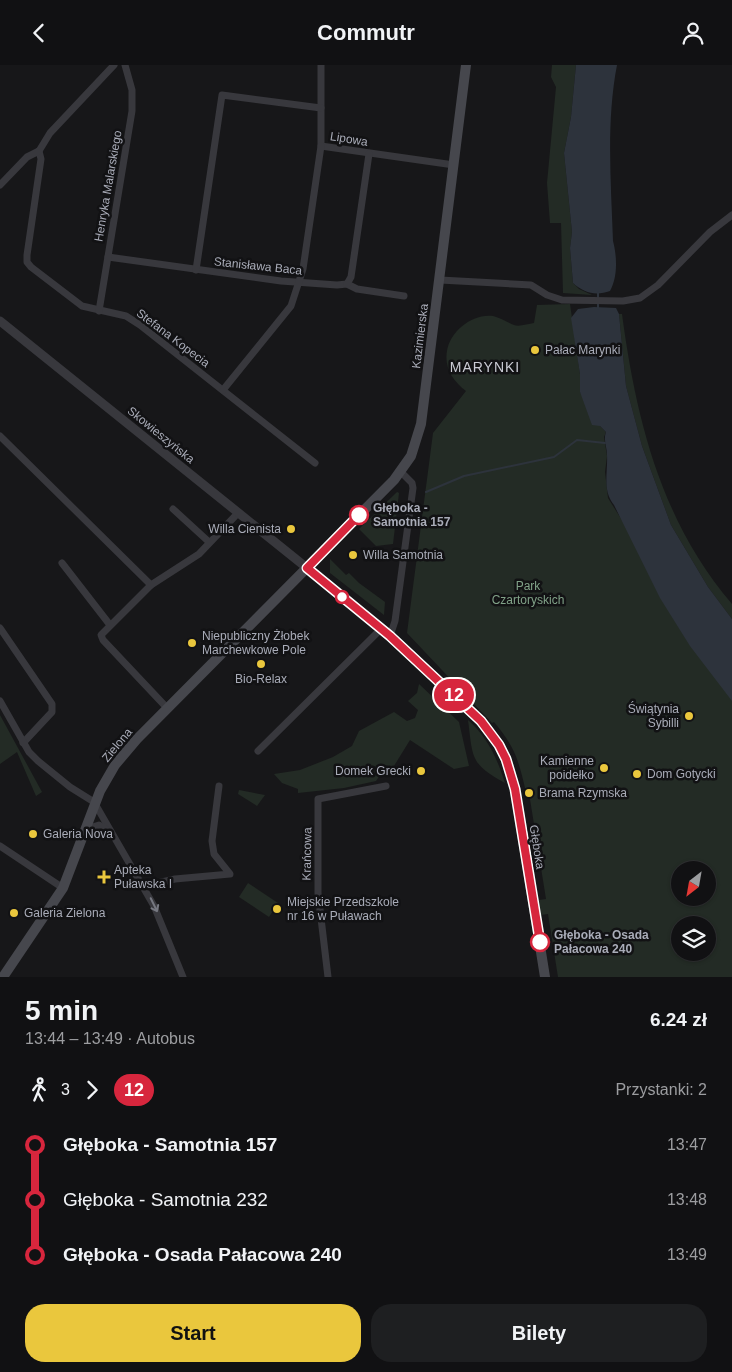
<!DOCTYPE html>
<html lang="pl">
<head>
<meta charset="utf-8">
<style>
	body { margin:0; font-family:Arial,sans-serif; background:#1e1f21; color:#f1f3f6; height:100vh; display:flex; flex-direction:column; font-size:19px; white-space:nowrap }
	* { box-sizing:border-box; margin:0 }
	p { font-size:16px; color:#9c9da0 }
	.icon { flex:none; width:28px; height:28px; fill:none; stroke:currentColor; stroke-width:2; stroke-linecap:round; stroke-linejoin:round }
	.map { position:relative; height:912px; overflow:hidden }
	.drawer { display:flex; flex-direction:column; background:#111113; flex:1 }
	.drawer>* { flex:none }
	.badge { padding:0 10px; border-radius:16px; font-size:18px; line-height:32px }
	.needle { width:32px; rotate:211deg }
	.buttons { position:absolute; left:671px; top:796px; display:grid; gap:10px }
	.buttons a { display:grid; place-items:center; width:45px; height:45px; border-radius:50%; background:#111113; box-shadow:0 1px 4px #0004,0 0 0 1px #303133; font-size:25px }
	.map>.badge { position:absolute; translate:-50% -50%; box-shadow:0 0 0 2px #fff }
	.legs { display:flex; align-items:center; gap:8px; height:55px; padding:0 25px; font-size:16px }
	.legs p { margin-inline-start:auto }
	.head { display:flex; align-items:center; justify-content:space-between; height:85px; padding:0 25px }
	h1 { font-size:28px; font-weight:700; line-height:38px }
	.button { display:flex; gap:10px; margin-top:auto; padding:10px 25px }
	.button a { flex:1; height:58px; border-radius:20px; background:#eac73d; color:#111; font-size:20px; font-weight:700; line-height:58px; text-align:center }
	.button a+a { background:#1e1f21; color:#f1f3f6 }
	ul { padding:0 25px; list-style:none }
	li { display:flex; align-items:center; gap:18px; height:55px; font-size:19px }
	li i { display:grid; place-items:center; width:8px; height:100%; margin:0 6px; background:currentColor }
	li i::after { content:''; width:12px; height:12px; margin:-6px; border:4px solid; border-radius:50%; background:#111113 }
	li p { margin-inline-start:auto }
	li:first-child i { background:linear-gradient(#0000 50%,currentColor 0) }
	li:last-child i { background:linear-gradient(currentColor 50%,#0000 0) }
	header { display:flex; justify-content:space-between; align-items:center; height:65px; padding:0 25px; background:#111113; font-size:22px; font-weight:700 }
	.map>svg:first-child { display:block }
</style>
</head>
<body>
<header><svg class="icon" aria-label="back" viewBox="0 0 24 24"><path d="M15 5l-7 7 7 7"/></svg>Commutr<svg class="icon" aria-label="person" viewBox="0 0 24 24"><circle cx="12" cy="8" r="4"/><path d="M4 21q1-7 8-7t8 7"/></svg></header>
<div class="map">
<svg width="732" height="912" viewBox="0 0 732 912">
	<rect width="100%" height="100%" fill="#171719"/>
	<g fill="#232b25" fill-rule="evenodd">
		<polygon points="552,0 576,0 571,52 564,88 572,167 570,183 573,218 579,224 592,230 563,228 561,158 550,158 547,118 556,22 551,12"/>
		<path d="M 570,239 L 580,309 L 580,327 L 600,361 L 606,367 L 604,372 L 607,391 L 605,407 L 608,433 L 732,630 L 732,912 L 558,912 L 548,849 L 541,850 L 539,835 L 546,834 L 529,728 L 528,723 L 525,723 C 518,693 514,681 494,657 L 492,658 L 407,568 L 433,368 L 466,326 C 453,316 444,303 447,286 C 450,266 473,248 493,251 C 501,253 507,257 514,260 C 519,262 528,259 534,258 L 537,240 ZM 680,805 L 708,805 L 708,832 L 680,832 ZM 680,860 L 708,860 L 708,888 L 680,888 Z"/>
		<path d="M 619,249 L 622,249 C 636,354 661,456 732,539 L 732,554 L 708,522 L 671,460 L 642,381 L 626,321 Z"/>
		<polygon points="397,427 399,428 393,479 376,481 359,464"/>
		<polygon points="330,494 346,510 349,508 359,518 385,537 384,550 330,508"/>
		<polygon points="419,619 459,657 469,701 454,704 410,675 389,709 382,707 376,716 344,723 298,728 298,724 282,718 274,709 300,705 333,692 352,681 359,666 394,647 407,656 415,653 418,645 408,636 417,628"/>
		<polygon points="0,650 42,727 36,731 17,687 0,699"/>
		<path d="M 468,655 C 488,673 497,693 505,718 C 470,699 473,693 468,655 Z"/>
		<polygon points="239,725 265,730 257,741 238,729"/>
		<polygon points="248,818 278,838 269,852 239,832"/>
	</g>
	<g fill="#2d333c">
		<path d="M 576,0 L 617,0 C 606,57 611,118 613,176 C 617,191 618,212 610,226 C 596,231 584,228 573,218 L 570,183 L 572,167 L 564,88 L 571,52 Z"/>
		<path d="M 594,242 L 616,243 L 619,249 L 626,321 L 642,381 L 671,460 L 708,522 L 732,554 L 732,636 L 690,581 L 660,533 L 614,440 C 602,425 608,408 607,390 C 607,382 603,375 606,367 L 600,361 L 592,360 L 580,327 L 580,309 L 571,253 L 578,244 Z"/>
	</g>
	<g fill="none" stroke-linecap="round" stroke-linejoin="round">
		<g stroke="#2d333c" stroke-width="2">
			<polyline points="598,227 598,244"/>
			<polyline points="426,427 464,411 554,392 577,375 605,378"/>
		</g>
		<g stroke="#38383d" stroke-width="7">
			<polyline points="321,0 321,81 454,100"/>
			<polyline points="39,86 41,94 27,190 27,197 31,202 82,241 126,251 140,260 315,398"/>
			<polyline points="0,120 27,92 39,86 50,68 114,0"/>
			<polyline points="108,192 281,216 337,220 347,219 357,224 404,231"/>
			<polyline points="196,205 222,30 321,43"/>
			<polyline points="440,215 531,220 547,230 562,235 623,236 640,233 658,220 710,167 732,150"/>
			<polyline points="347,219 351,212 369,89"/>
			<polyline points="99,246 132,46 132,25 125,0"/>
			<polyline points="223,325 291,241 303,204 321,81"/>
			<polyline points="0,371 151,520"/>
			<polyline points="173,444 209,477"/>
			<polyline points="62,498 110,560"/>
			<polyline points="0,563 52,639 52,647 23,678"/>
			<polyline points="390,571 395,556 413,423 412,418 401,407"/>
			<polyline points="0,636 29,687 38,696 70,722 94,737 154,841 183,912"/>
			<polyline points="168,644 103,575 101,570 151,520 199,489 238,448"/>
			<polyline points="258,686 382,563"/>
			<polyline points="86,764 99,760 109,766"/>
			<polyline points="0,781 63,823"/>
			<polyline points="144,821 175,814 230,809 214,789 212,776 219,721"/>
			<polyline points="328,912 318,828 318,734 386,721"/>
		</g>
		<polyline stroke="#38383d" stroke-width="9" points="0,256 307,503"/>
		<g stroke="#46474d" stroke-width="10">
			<polyline points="307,503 390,571 481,656 499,680 506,694 515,724 545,912"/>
			<polyline points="3,912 63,823 100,726 115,700 137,674 394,415 411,391 421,359 466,0"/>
		</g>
	</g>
	<defs><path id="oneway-shaft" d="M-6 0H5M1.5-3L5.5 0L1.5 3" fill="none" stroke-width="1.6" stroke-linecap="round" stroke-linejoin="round" transform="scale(1.25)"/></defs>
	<use stroke="#767881" href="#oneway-shaft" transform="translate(154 840) rotate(64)"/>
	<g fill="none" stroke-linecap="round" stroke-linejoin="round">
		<g stroke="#fff" stroke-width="11">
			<polyline id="line-1" points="359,450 307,503 390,571 481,656 499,680 506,694 515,724 540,877"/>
		</g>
		<use href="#line-1" stroke="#d7263d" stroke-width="8"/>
	</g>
	<g fill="#eac73d" stroke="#121214" stroke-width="2">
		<circle cx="535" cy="285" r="5"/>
		<circle cx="291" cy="464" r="5"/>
		<circle cx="353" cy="490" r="5"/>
		<circle cx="192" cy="578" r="5"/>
		<circle cx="261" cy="599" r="5"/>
		<circle cx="689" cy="651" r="5"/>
		<circle cx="604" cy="703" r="5"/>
		<circle cx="421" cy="706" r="5"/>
		<circle cx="637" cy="709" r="5"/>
		<circle cx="529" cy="728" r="5"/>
		<circle cx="33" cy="769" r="5"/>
		<path d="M101.5 804.5h5v5h5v5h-5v5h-5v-5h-5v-5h5z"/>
		<circle cx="277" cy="844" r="5"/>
		<circle cx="14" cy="848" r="5"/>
	</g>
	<g fill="#fff" stroke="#d7263d" stroke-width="2.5">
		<circle cx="359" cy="450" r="9"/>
		<circle cx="342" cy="532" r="6"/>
		<circle cx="540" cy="877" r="9"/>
	</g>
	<g text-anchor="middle" stroke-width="5" stroke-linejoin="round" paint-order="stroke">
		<g font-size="12" fill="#a9acb8" stroke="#121214">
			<text transform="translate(349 74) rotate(9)" y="4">Lipowa</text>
			<text transform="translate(108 121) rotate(-80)" y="4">Henryka Malarskiego</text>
			<text transform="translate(258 201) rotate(6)" y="4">Stanisława Baca</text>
			<text transform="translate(420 271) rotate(-83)" y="4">Kazimierska</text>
			<text transform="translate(173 273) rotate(37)" y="4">Stefana Kopecia</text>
			<text transform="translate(161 370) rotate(39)" y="4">Skowieszyńska</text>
			<text transform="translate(117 680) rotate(-50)" y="4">Zielona</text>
			<text transform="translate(537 782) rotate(81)" y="4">Głęboka</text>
			<text transform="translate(307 789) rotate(-89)" y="4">Krańcowa</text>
		</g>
		<g font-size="12" fill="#a9acb8" stroke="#121214" text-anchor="start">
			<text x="545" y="289">Pałac Marynki</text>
			<text x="281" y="468" text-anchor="end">Willa Cienista</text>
			<text x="363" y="494">Willa Samotnia</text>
			<text x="202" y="575">Niepubliczny Żłobek<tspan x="202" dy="14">Marchewkowe Pole</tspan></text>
			<text x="261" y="618" text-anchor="middle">Bio-Relax</text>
			<text x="679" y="648" text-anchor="end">Świątynia<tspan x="679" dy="14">Sybilli</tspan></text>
			<text x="594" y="700" text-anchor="end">Kamienne<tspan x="594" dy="14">poidełko</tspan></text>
			<text x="411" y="710" text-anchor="end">Domek Grecki</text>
			<text x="647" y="713">Dom Gotycki</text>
			<text x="539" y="732">Brama Rzymska</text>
			<text x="43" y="773">Galeria Nova</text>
			<text x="114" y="809">Apteka<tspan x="114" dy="14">Puławska I</tspan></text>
			<text x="287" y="841">Miejskie Przedszkole<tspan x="287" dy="14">nr 16 w Puławach</tspan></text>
			<text x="24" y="852">Galeria Zielona</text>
		</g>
		<g font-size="12" font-weight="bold" fill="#a9acb8" stroke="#121214" text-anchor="start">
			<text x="373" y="447">Głęboka -<tspan x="373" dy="14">Samotnia 157</tspan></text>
			<text x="554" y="874">Głęboka - Osada<tspan x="554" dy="14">Pałacowa 240</tspan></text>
		</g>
		<g font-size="12" fill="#81a288" stroke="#121214">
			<text x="528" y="525">Park<tspan x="528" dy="14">Czartoryskich</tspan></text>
		</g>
		<g font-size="14" letter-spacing="1" fill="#cacbd4" stroke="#121214">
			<text x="485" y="307">MARYNKI</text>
		</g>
	</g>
</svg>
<div class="buttons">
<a><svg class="needle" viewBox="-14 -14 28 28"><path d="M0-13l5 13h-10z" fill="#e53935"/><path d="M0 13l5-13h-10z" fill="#9c9da0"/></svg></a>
<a><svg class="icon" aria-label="layers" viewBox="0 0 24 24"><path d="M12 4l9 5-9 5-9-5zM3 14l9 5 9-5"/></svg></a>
</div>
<b class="badge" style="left:454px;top:630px;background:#d7263d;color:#fff">12</b>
</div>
<section class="drawer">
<div class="head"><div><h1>5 min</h1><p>13:44 – 13:49 · Autobus</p></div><b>6.24 zł</b></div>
<div class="legs"><svg class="icon" aria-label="walk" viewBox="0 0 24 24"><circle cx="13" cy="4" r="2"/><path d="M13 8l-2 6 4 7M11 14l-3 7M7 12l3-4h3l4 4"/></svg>3<svg class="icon" aria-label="forward" viewBox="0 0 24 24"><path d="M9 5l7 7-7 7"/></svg><b class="badge" style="background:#d7263d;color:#fff">12</b><p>Przystanki: 2</p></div>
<ul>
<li><i style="color:#d7263d"></i><b>Głęboka - Samotnia 157</b><p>13:47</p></li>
<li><i style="color:#d7263d"></i><span>Głęboka - Samotnia 232</span><p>13:48</p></li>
<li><i style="color:#d7263d"></i><b>Głęboka - Osada Pałacowa 240</b><p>13:49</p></li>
</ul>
<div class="button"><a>Start</a><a>Bilety</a></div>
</section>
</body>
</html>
